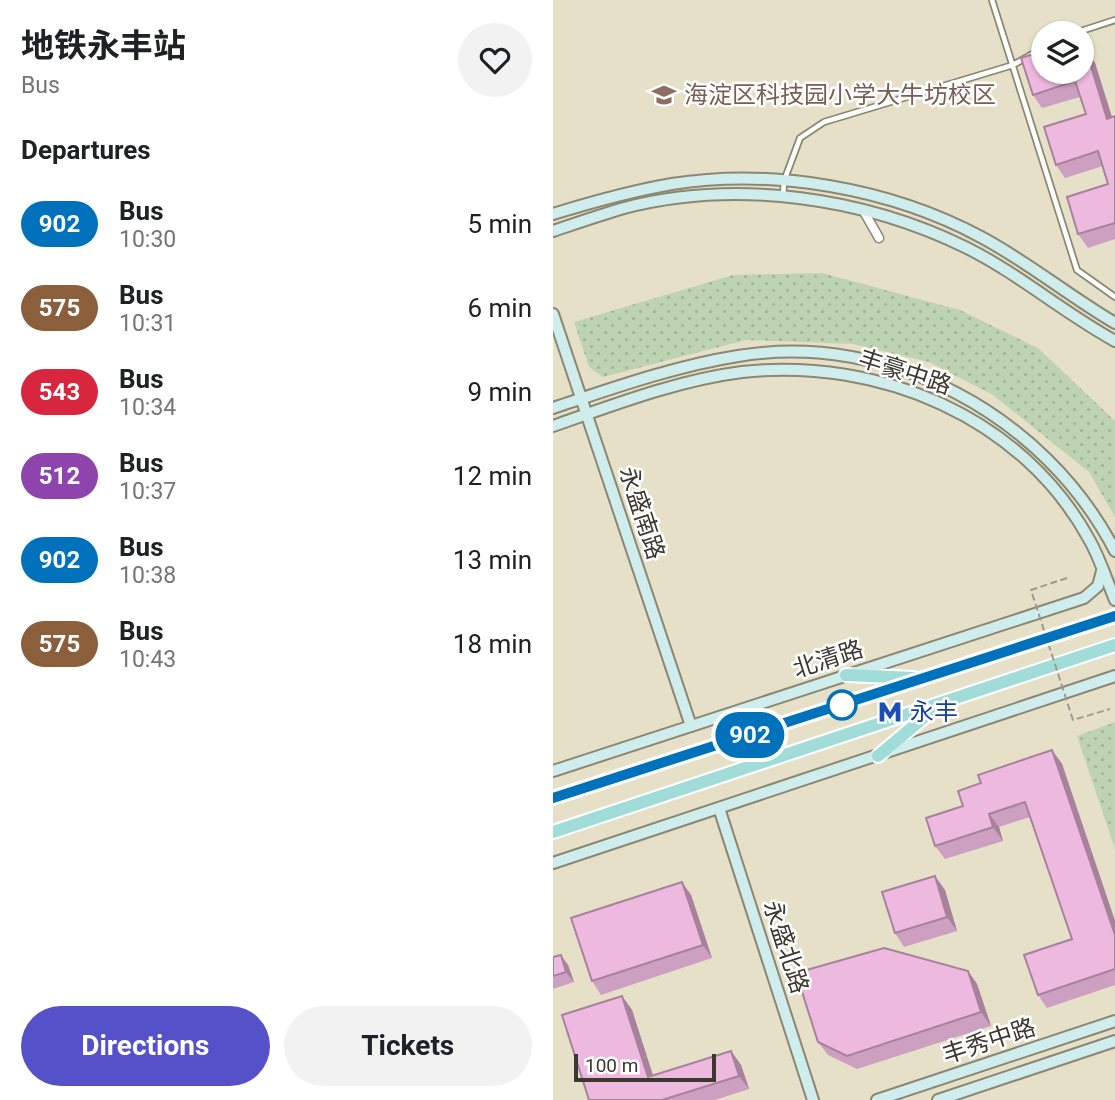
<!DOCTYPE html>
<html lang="en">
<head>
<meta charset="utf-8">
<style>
	body { margin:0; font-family:Roboto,"Noto Sans SC",sans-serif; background:#f2f2f2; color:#202124; height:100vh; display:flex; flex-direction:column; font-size:26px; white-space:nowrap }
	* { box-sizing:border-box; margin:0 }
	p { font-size:23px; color:#757577 }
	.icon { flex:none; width:38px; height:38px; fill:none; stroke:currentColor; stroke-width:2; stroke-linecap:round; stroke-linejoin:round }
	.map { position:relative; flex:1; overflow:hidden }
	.sheet { display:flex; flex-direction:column; background:#fff; width:553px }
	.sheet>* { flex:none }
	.badge { padding:0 14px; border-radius:23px; font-size:24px; line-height:46px }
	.controls { position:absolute; left:478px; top:21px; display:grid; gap:14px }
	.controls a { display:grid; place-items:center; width:63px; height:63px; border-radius:50%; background:#fff; box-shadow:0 2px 5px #0004; font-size:35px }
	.scale { position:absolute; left:21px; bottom:18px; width:142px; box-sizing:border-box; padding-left:7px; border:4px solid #3b392f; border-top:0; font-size:19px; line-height:24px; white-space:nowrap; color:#3b392f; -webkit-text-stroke:5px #fff; paint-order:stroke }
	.map>.badge { position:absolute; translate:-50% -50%; box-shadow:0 0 0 4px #fff }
	h2 { padding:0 21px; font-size:26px; line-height:63px }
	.round { display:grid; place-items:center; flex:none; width:74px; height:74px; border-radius:37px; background:#f2f2f2 }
	.overview { display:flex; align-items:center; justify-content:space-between; height:119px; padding:0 21px }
	h1 { font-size:33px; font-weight:700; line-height:52px }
	.primary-button { display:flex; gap:14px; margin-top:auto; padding:14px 21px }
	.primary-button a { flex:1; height:80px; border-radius:42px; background:#5552c9; color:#fff; font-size:28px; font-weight:700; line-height:80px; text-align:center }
	.primary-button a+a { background:#f2f2f2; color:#202124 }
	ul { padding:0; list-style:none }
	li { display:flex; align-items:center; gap:21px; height:84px; padding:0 21px }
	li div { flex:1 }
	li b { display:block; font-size:26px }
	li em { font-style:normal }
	li .badge { min-width:77px; font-weight:700; text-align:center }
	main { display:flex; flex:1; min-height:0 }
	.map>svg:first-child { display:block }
</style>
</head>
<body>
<main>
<section class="sheet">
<div class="overview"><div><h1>地铁永丰站</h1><p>Bus</p></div><a class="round"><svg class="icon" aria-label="heart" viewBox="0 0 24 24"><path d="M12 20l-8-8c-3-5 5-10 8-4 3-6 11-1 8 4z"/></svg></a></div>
<h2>Departures</h2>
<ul>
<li><span class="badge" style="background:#0072bc;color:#fff">902</span><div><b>Bus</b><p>10:30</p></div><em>5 min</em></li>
<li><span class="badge" style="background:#8b5e3c;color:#fff">575</span><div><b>Bus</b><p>10:31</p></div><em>6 min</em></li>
<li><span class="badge" style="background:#d7263d;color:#fff">543</span><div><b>Bus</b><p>10:34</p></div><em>9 min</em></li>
<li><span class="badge" style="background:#8e44ad;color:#fff">512</span><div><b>Bus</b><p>10:37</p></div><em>12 min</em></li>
<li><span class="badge" style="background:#0072bc;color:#fff">902</span><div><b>Bus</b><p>10:38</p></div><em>13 min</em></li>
<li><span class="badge" style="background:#8b5e3c;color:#fff">575</span><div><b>Bus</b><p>10:43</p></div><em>18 min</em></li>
</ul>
<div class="primary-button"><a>Directions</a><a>Tickets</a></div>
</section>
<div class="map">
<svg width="562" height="1100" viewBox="0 0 562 1100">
	<defs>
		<pattern id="park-dots" width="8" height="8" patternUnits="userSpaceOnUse" patternTransform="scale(1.75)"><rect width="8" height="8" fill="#bed3b1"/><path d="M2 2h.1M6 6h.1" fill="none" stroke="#a4b699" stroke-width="1.8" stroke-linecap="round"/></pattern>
	</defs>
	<rect width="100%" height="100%" fill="#e6e0c9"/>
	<g fill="url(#park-dots)">
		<polygon points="269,273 407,310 485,348 562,421 562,517 536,472 440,395 376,362 300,344 193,340 50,377 36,367 21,322 180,275"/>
		<polygon points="562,722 562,849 524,736"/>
	</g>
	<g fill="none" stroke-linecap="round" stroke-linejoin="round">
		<g stroke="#8c8772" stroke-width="8">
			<g id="lane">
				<polyline points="439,0 524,270 562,297"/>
				<polyline points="522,33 562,20"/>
				<polyline points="230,196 231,181 247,138 271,122 460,65 490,48"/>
			</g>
		</g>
		<g stroke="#8c8772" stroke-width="11">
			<polyline id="street" points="310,210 326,238"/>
		</g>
		<g stroke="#8c8772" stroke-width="14">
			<g id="secondary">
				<path d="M 0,214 C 39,202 78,191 119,184 C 220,168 337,188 428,237 C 475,262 516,296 562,323"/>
				<path d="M 0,231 C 24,223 47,215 71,208 C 183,179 311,197 414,248 C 466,274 511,313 562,341"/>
				<polyline points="0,314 138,726"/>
				<path d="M 0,408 C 60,388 122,366 185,356 C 337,331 492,416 562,551"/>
				<path d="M 0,426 C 60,405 125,380 189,372 C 326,357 470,417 537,541 C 547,559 554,581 562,600"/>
				<polyline points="0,771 531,598 545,586 549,571"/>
				<polyline points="166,808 260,1100"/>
				<polyline points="0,863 562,676"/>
				<polyline points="324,1100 562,1021"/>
				<polyline points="385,1100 562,1041"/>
			</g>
		</g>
		<g stroke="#fff" stroke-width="16">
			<g id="primary">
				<polyline points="293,675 361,678"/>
				<polyline points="325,756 381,709"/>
				<polyline points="0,798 562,616"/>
				<polyline points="0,832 562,645"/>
			</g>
		</g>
		<use href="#lane" stroke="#fff" stroke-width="4.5"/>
		<use href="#street" stroke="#fff" stroke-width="8"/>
		<use href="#secondary" stroke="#cfedec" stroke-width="10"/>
		<use href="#primary" stroke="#a0dcd8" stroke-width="12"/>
		<polyline stroke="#9f9b89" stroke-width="2" stroke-dasharray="7 3.5" stroke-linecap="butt" points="514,578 478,590 520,720 557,709"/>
	</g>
	<g fill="#cd9fc0">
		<polygon points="528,48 542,63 559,117 562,116 562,239 535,248 525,234 555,184 550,166 512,178 503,165 533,114 527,97 489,108 480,95 528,72"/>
		<polygon points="499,750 509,764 562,921 562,985 494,1008 485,995 519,939 477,817 446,827 450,841 392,859 382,846 410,806 428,783"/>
		<polygon points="392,890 404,931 351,947 342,933"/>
		<polygon points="138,895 159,958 48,995 39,981"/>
		<polygon points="0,957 15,965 21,982 0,989"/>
		<polygon points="415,971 424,984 438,1026 304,1069 275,1055 265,1042"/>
		<polygon points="69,996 79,1010 100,1076 178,1051 188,1065 196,1089 162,1100 36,1100"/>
	</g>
	<g fill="#a7829c">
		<polygon points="533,50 542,63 562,127 554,119"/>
		<polygon points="499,750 509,764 562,921 562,935"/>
		<polygon points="436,814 446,827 450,841 440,827"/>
		<polygon points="382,876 392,890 404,931 394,917"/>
		<polygon points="129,882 138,895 159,958 150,945"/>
		<polygon points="8,955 15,965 21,982 13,972"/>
		<polygon points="415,971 424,984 438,1026 428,1012"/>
		<polygon points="69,996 79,1010 105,1091 95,1077"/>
		<polygon points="178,1051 188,1065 196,1089 186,1076"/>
	</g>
	<g fill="#eeb9df" stroke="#a7829c" stroke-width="2">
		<polygon points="533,50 554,119 562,116 562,223 525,234 514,197 555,184 545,151 503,165 491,127 533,114 522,81 480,95 468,58 490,51 490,72 528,72 528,51"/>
		<polygon points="499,750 562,935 562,969 485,995 471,955 519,939 472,802 436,814 440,827 382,846 373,818 410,806 405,791 428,783 425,775"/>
		<polygon points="382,876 394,917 342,933 329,892"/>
		<polygon points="129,882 150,945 39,981 18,918"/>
		<polygon points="331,948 415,971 428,1012 294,1056 265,1042 243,973"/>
		<polygon points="8,955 13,972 0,976 0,957"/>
		<polygon points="69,996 95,1077 178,1051 186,1076 109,1100 36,1100 9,1015"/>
	</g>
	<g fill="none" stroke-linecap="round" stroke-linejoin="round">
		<g stroke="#fff" stroke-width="16">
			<polyline id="line" points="0,798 562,616"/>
		</g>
		<use href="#line" stroke="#0072bc" stroke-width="10"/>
	</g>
	<defs>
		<g id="school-bare" transform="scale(1.89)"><path d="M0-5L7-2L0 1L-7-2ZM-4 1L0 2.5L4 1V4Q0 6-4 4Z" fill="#8d6e63" stroke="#fff" stroke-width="2.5" paint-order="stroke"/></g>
		<g id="metro-bare" transform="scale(1.89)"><path d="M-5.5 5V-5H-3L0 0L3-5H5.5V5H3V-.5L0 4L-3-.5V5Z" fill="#1a4fb4" stroke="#fff" stroke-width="2.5" paint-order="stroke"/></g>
	</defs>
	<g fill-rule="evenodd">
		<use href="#school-bare" x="111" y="95"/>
		<use href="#metro-bare" x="337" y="712"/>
	</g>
	<circle fill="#fff" stroke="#0072bc" stroke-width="3.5" cx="289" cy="705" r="14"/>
	<g text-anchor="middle" stroke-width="5" stroke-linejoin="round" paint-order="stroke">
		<g font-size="24" fill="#785e54" stroke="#fff" text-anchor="start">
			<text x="131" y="103">海淀区科技园小学大牛坊校区</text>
		</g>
		<g font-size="24" fill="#3b392f" stroke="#fff">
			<text transform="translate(352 372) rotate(18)" y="8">丰豪中路</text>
			<text transform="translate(89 513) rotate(72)" y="8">永盛南路</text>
			<text transform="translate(275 659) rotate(-18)" y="8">北清路</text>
			<text transform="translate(233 947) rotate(72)" y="8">永盛北路</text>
			<text transform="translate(436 1041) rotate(-18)" y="8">丰秀中路</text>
		</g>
		<g font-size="24" fill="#164399" stroke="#fff" text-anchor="start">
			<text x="357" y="720">永丰</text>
		</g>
	</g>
</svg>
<div class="controls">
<a><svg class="icon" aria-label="layers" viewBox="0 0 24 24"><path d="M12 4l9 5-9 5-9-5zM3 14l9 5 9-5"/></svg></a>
</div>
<div class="scale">100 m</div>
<b class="badge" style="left:197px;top:735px;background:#0072bc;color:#fff">902</b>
</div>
</main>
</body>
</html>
